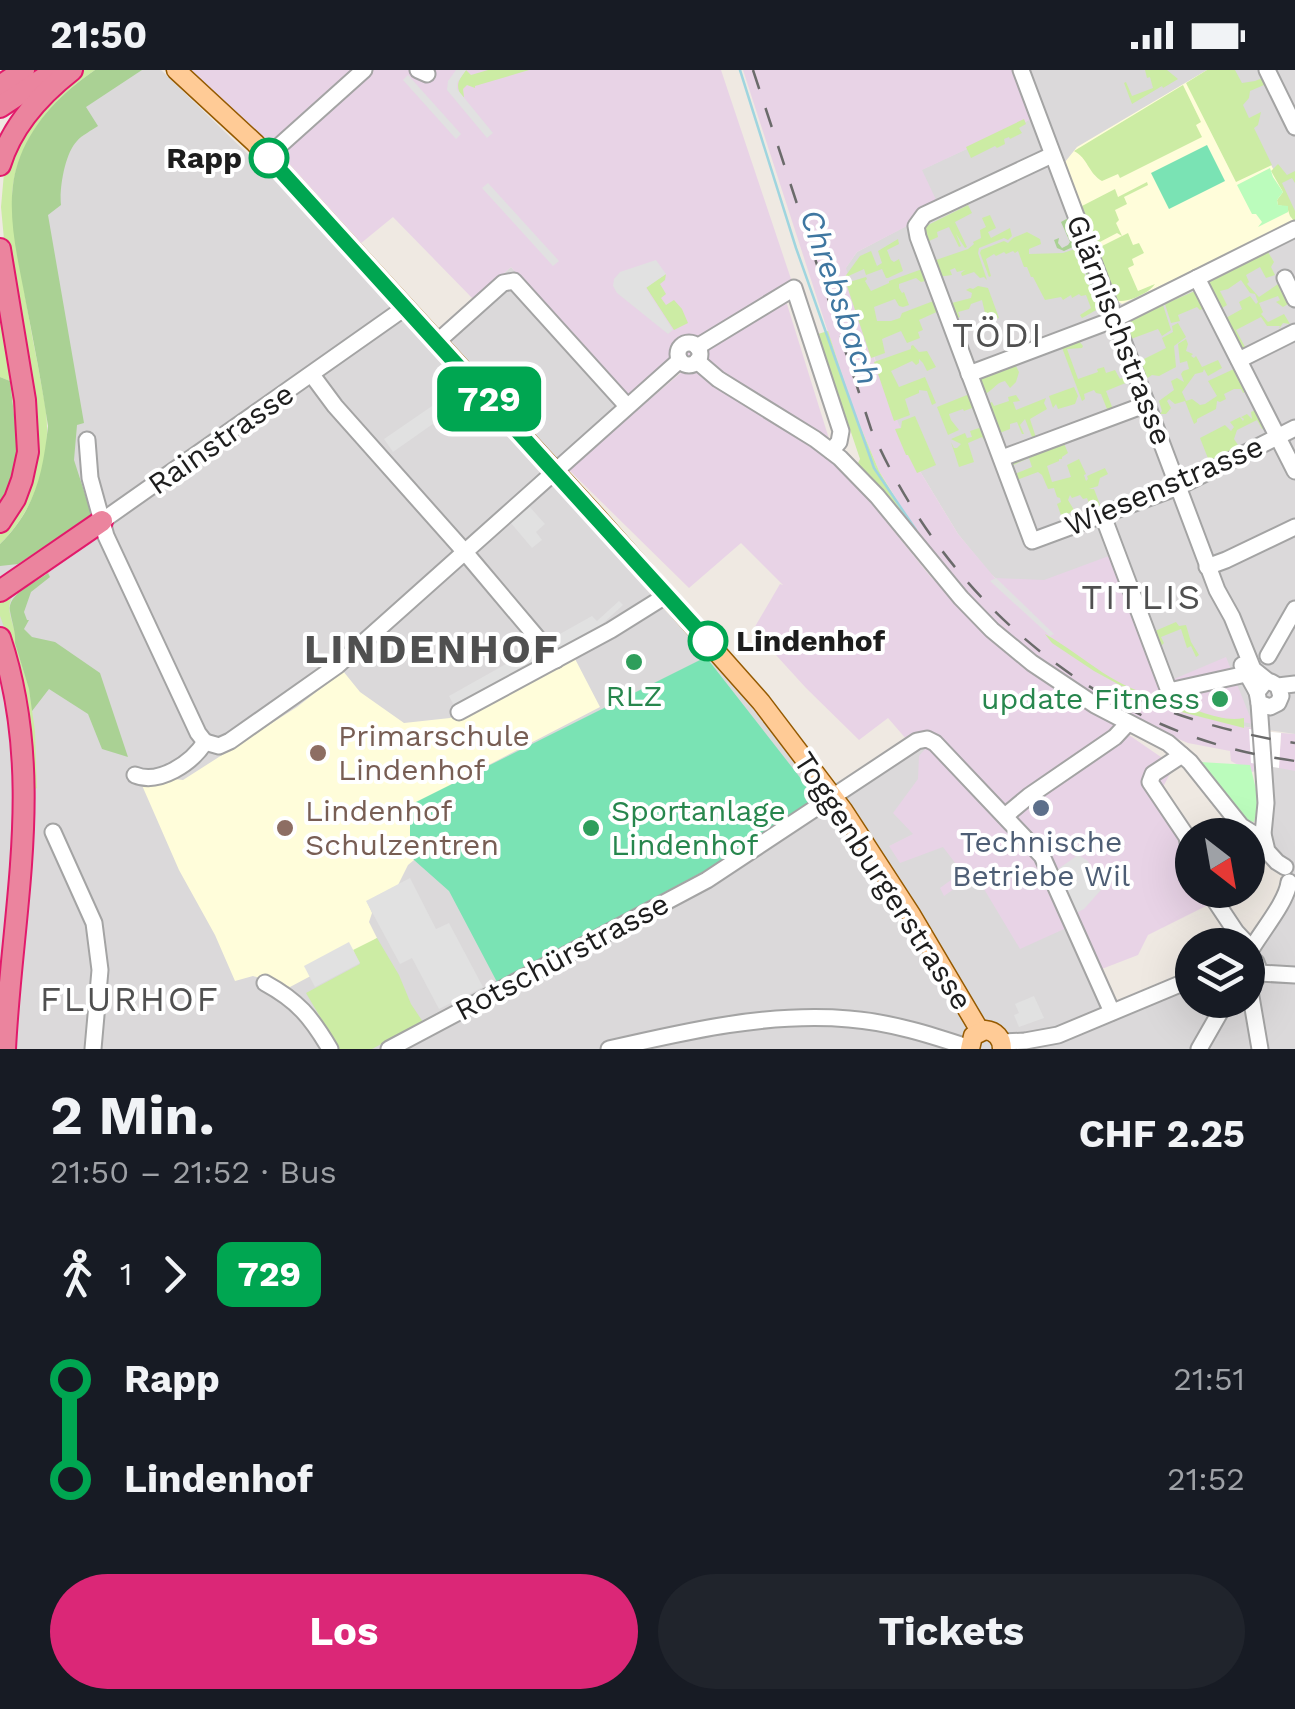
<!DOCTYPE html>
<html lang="de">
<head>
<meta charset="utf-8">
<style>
	body { margin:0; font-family:"Work Sans",sans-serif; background:#20242c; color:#f1f3f6; height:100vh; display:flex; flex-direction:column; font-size:38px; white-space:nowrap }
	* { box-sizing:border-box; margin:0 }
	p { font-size:32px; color:#9ea1a6 }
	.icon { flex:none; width:55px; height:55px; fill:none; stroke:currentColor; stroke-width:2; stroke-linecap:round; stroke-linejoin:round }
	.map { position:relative; height:979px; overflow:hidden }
	.side { display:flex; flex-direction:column; background:#171b24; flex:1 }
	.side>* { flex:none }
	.badge { padding:0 20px; border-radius:15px; font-size:35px; line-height:65px }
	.needle { width:65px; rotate:149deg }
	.fabs { position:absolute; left:1175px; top:748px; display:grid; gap:20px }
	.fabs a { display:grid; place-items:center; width:90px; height:90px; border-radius:50%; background:#171b24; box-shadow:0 10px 40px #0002; font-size:50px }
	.map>.badge { position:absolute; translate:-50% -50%; box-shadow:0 0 0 5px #fff }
	.legs { display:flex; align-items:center; gap:15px; height:110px; padding:0 50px; font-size:32px }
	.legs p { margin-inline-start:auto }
	.overview { display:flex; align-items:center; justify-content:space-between; height:170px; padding:0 50px }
	h1 { font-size:55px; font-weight:700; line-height:75px }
	.button { display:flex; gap:20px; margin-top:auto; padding:20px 50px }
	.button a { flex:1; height:115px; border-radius:60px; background:#db2777; color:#fff; font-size:40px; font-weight:700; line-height:115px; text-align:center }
	.button a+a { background:#20242c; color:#f1f3f6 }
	ul { padding:0 50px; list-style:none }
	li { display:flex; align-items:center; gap:35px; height:100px; font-size:38px }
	li i { display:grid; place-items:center; width:15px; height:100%; margin:0 12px; background:currentColor }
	li i::after { content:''; width:25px; height:25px; margin:-12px; border:8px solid; border-radius:50%; background:#171b24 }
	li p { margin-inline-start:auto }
	li:first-child i { background:linear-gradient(#0000 50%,currentColor 0) }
	li:last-child i { background:linear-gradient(currentColor 50%,#0000 0) }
	.status { display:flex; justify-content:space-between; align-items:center; height:70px; padding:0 50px; background:#171b24; direction:ltr }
	.status svg { height:28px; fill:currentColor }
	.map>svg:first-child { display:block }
</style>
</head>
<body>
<div class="status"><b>21:50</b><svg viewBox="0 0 49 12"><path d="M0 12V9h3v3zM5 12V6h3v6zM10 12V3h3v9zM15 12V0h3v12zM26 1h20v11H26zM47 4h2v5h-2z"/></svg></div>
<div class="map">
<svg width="1295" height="979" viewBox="0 0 1295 979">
	<rect width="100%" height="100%" fill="#efe9e2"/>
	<g fill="#dbd9da">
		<polygon points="99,0 161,0 287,122 428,273 511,197 627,336 555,401 833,725 927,669 1005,746 1112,942 1192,911 1192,930 1248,930 1248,889 1288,832 1292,804 1271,778 1267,694 1295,697 1295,979 0,979 0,484 14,475 54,397 22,155"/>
		<polygon points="1026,0 1295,0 1295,664 1240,656 1161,628 1054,564 989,502 958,464 915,393 897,355 845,199 857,182 910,154 921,100 1042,44"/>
	</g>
	<g fill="#e8d3e6">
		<polygon points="191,0 721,0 794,218 728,268 786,231 835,388 930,506 1010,583 1174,696 1163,717 1192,781 1192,820 1211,820 1216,831 1148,865 1138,885 1094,902 1073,855 1020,879 975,804 944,826 940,818 962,802 943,777 900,793 889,776 913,764 893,743 918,709 919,686 936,666 907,670 888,648 859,670 806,618 753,560 780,514 783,515 741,473 689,518 568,399 696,290 627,336 511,197 474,230 393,147 360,174"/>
		<polygon points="743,0 1021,0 1038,46 922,100 938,134 911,154 857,182 846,198 883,316 915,393 958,464 995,508 1044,510 1117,483 1174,609 1226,587 1253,654 1215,647 1240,656 1254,658 1257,701 1251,702 1231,691 1230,681 1188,673 1145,655 1082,620 1022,578 978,538 922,470 879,401 853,339"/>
		<polygon points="1281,663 1295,664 1295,701 1279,698"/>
	</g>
	<g fill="#fffdda">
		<polygon points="1207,0 1225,0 1295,144 1295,155 1261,168 1122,234 1116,230 1065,92 1077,77"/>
		<polygon points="573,585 600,637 452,714 410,781 414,790 408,795 398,815 367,832 372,843 369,852 377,868 352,884 290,917 253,906 235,911 215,865 179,800 141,713 166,708 183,710 297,637 343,601 360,622 404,653 450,648"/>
	</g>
	<g fill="#cceca4">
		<path d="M 83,0 L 95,0 C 55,27 21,65 13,115 C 10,135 14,155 17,175 C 23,216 30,256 38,296 C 41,316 47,337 47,357 C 48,400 31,444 0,474 L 0,462 L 27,418 L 1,137 L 4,103 L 30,48 L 69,10 Z"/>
		<path d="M 466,0 L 471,5 L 488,0 L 529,0 L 475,16 L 475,18 L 467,15 L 463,19 L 464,27 L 462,27 C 455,16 458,10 466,0 Z"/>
		<polygon points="1145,0 1167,0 1178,9 1163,18 1162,16 1132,34 1124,13 1126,12 1132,26 1153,18 1150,7 1147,8"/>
		<polygon points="1207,0 1235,0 1242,13 1255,11 1265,7 1272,25 1270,26 1264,15 1250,21 1249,28 1243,35 1249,48 1261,42 1258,55 1254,58 1272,95 1236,112 1186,13"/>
		<path d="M 1183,15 L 1201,52 L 1196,55 L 1202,67 L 1120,108 L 1118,104 L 1102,111 C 1088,103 1088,88 1074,81 Z"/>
		<polygon points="1024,49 1026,54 1019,58 1022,63 1010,69 1009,67 1004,69 1005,74 997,78 995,76 971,88 966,77"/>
		<polygon points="1278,94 1287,105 1295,101 1295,113 1292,108 1282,113 1295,141 1295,152 1290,146 1287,137 1278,135 1277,130 1283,122 1271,101"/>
		<path d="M 1147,112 L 1148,115 L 1124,127 L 1127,134 L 1115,140 L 1119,150 L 1116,153 L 1122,166 L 1128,163 L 1133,175 L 1139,173 L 1144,183 L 1132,189 L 1134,195 L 1128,198 L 1138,221 L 1155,214 C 1148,224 1129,232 1118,231 L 1115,226 L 1118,223 L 1114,224 L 1098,178 L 1122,166 L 1117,163 L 1096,174 L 1082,136 L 1115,119 L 1118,127 Z"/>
		<polygon points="968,135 972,143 955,152 967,177 965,178 956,164 961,176 959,177 949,157 937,162 938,167 929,171 930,174 926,175 924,157"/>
		<polygon points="990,145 996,158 988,162 991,168 1010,158 1012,166 1008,170 1004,168 979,178 978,183 987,210 984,207 980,208 974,202 962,206 961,203 965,200 957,202 955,198 950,200 952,205 938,207 933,191 968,179 974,174 973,172 981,168 980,160 986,157 982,148"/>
		<polygon points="1027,162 1040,169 1041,174 1029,179 1029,184 1063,183 1075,179 1098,239 1082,248 1080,245 1091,238 1086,225 1081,226 1079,224 1072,228 1071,225 1063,230 1061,227 1045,230 1033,207 1031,207 1027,197 1024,197 1018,181 1015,183 1013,181 1006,184 1004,182 996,186 994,184 986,189 991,206 989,207 980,183 981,180 1004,171 1008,173 1013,168"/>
		<polygon points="898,169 899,174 887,180 891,190 894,192 899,189 903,201 888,208 886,208 882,199 866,205 864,199 844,208 860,186 871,181 877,196 882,193 878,181"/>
		<polygon points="1268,182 1274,192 1271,197 1275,205 1266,208 1260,197 1246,205 1249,212 1247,214 1259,227 1281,212 1290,231 1288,234 1283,237 1276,232 1280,230 1278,226 1259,233 1263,242 1261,244 1268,252 1284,244 1290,254 1283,253 1279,259 1280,256 1267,256 1261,247 1236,260 1245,277 1254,274 1255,277 1241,281 1224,249 1242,239 1239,232 1250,226 1256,234 1258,232 1255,224 1250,223 1241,210 1228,219 1220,221 1227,235 1219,240 1208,213"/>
		<polygon points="925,198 928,208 924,209 925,211 921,212 916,208 899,214 899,218 902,223 904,222 909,235 903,237 899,236 895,229 874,237 877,251 891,251 900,248 902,243 936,230 941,240 919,250 923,260 918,262 920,268 907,273 901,261 882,269 885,283 871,288 846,213 866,207 867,209 865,211 871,221 889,213 889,211"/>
		<polygon points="0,203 25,348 19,386 10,311 0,307"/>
		<polygon points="666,204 665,210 660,214 666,224 661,228 666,235 674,230 682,239 688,253 674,260 646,217"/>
		<polygon points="978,216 988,218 999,248 987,252 982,230 971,234 969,239 958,242 960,247 954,249 948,234 971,228 972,223 966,220 970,218 973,219"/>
		<polygon points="1197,220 1205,238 1200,240 1197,237 1178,245 1180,251 1171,253 1165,234"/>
		<polygon points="1163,235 1171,260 1162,266 1158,259 1131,269 1125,254"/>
		<polygon points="1178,253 1186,267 1174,276 1176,297 1159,306 1152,305 1146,309 1140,291 1166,278 1162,268 1173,262 1172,256"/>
		<polygon points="828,261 853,339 879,401 909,451 906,453 857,395 860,389 818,264"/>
		<polygon points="1186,269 1188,274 1186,281 1193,284 1191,286 1194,288 1196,286 1202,297 1218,290 1222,298 1208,306 1204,299 1203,302 1195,304 1182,322 1186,331 1192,329 1200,335 1205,334 1217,326 1208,311 1236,298 1248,320 1243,323 1241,319 1234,319 1224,324 1226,329 1220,332 1217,331 1216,339 1197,349 1197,352 1194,354 1185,331 1175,334 1169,329 1167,331 1171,338 1166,344 1160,344 1162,341 1159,331 1174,320 1171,311 1177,308 1184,312 1181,304 1183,301 1189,299 1187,291 1180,293 1178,274"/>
		<polygon points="1078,270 1083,276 1082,278 1067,279 1078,309 1098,302 1097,299 1104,297 1106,303 1115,300 1120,309 1124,307 1122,301 1124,300 1128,312 1106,321 1114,342 1103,347 1101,342 1107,339 1101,324 1096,323 1094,320 1084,324 1085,329 1082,331 1061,275"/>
		<polygon points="913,275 919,282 927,281 936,297 927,301 923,293 919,289 919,293 916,295 912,291 891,301 899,317 925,307 936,333 932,335 927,321 919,320 919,323 905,329 910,345 894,351 874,292 911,279 911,276"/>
		<path d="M 1012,293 L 1015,294 L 1019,302 L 1016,312 L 1010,318 L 1005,311 C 995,313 992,322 983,325 L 978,308 Z"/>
		<polygon points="1074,317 1078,326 1075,334 1058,339 1056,334 1053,338 1049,326"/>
		<polygon points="972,323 979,343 975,345 972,338 964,341 963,339 949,344 951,350 959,360 948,365 937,337"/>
		<polygon points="1016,325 1020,331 1013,332 1016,340 1046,328 1044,333 1047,339 1030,349 1037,371 1034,372 1025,349 1020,355 1024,364 1022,364 1017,352 1010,354 1010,359 997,364 986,335 992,332 994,336 1009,331 1008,327"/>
		<polygon points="1257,339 1267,357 1262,359 1257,350 1237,360 1234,369 1242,381 1211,396 1200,368 1225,355 1231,361 1234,357 1230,352 1240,347 1243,351 1244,349 1241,347 1247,344 1252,349 1251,342"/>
		<polygon points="915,346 936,395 917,403 908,385 906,385 895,359 901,358 902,351"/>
		<polygon points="979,358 981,361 985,360 989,370 985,371 982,367 968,373 974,392 959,397 951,372 954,378 957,378 961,374 951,369 965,363 967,368 972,367 970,361"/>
		<polygon points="1063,371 1068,383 1062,387 1062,389 1059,389 1059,391 1047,396 1052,412 1071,407 1067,395 1079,389 1086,404 1084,405 1086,411 1088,409 1087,406 1105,398 1108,404 1100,408 1098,416 1089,419 1094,419 1102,440 1092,441 1087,428 1083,429 1080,425 1072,428 1070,425 1068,430 1074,440 1062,448 1057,434 1061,432 1060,428 1057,427 1054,418 1048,419 1042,405 1038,402 1014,411 1012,405 1032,397 1029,388 1009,397 1011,389"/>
		<path d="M 6,522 L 11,530 C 5,544 18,559 15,573 L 29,619 L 35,661 L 37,718 L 30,722 L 8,568 L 0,546 L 0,526 Z"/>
		<polygon points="1176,552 1179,556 1186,555 1191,572 1199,585 1196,587 1191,576 1187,578 1181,559 1161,567 1164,573 1161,576 1155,561"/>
		<path d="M 1045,564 C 1085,586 1119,624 1167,627 L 1168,630 C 1191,637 1220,653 1244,648 L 1244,658 L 1158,636 L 1094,601 L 1052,573 Z"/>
		<polygon points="377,868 399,905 411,934 423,952 372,979 339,979 306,923 360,894 353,880"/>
	</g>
	<g fill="#aad194">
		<path d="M 95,0 L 142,0 L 86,37 L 98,56 C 91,61 82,65 77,71 C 65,83 59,119 61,135 L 48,145 L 84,353 L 77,355 L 74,390 L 93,449 L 67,462 L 18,494 L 0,496 L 0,474 C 35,440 43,403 48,356 C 42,315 34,274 26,233 C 18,187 2,133 20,87 C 35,49 63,22 95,0 Z"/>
		<polygon points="1070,147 1105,235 1100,238 1075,176 1064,181 1057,178 1054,170 1059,168 1058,173 1062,178 1068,175 1070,172 1061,152"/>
		<polygon points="0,307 10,311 19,386 3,435 0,438"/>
		<path d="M 48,503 L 50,507 L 31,522 L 24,542 L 27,550 L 29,550 L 24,559 L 32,567 L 55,572 L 100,603 L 128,687 L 102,679 L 88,644 L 49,619 L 32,641 L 29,619 L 15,573 C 16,562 12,553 10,541 C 7,524 35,513 48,503 Z"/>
	</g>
	<g fill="#bbfcbc">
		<polygon points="1270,98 1273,107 1283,122 1277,130 1278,135 1288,136 1288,142 1258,157 1262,152 1256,144 1252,144 1237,115"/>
		<polygon points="1200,692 1250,695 1259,731 1254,752 1246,750 1240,742 1238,743 1199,693"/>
	</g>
	<g fill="#7ae3b4">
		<polygon points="1207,75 1225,111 1169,139 1151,103"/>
		<polygon points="706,587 816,728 723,791 497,912 449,821 414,790 410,781 410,735"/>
	</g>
	<g fill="#e1e1e1">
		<polygon points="456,0 466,0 457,13 457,19 493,63 487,68 447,20 448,11"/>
		<polygon points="408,5 461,64 456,69 403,10"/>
		<polygon points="488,113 559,191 553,196 482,118"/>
		<polygon points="656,190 666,204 646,218 673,260 668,264 617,223 613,216 614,209 620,202"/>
		<polygon points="448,325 457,337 393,382 384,369"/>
		<polygon points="529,436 545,454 536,462 542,470 532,478 510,452"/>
		<polygon points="996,508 1054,564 1050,566 990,511"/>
		<polygon points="619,531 623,535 601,555 604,560 457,641 449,626 592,546 597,551"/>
		<polygon points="1078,785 1088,791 1101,820 1084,839 1076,843 1058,799"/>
		<polygon points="410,808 436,859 449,853 483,917 439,939 412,888 400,894 366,831"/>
		<polygon points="349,872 360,893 315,917 304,896"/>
		<polygon points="1034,926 1044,948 1019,957 1014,945 1019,943 1015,934"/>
	</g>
	<polygon fill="#fff" points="1249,659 1281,663 1279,698 1251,693"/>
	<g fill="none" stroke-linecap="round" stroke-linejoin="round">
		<polyline stroke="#9fd5df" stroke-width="2.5" points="740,0 796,178 874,398 916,460"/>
		<g stroke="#a4a4a4" stroke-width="19">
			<g id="minor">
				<polyline points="418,0 427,4"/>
				<polyline points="1021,0 1217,520 1232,547 1253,599 1269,612"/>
				<polyline points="1267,0 1295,57"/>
				<polyline points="1052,85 924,145 916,156 918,167 1032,471 1178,417 1295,358"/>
				<polyline points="268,86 364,0"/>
				<polyline points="1197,208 1295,401"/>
				<polyline points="1285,208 1295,229"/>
				<polyline points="437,272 503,213 514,211 627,336"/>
				<circle cx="689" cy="284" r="11"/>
				<polyline points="697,277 794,218 841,361 839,372 831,381"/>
				<polyline points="1239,290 1295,262"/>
				<polyline points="697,291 718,309 815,369 840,388 877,426 961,528 992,560 1032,593 1095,635 1168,673 1190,692 1241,756 1254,764 1263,764"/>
				<polyline points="969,304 1115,249 1295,159"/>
				<polyline points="312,305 335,336 464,481 556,590"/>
				<polyline points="87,370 90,408 106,466 198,663 205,672"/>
				<polyline points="1002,388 1147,334"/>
				<polyline points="1103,446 1169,621 1246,604"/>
				<polyline points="102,451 406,237"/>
				<polyline points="1207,497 1226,490 1295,457"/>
				<polyline points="1268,586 1295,539"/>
				<polyline points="1242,595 1257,622"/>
				<polyline points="1278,616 1281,626 1278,633 1270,637 1259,633 1257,622 1265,612 1271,612 1278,616 1295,614"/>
				<polyline points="1259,633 1266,733 1263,764 1267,781 1277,792 1285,797"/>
				<polyline points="459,642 611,560 667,525"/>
				<polyline points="205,672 219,676 230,671 338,595 680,290"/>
				<polyline points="1182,685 1153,704 1150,712 1187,767 1192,796"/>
				<path d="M 135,705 C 159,715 192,693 205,672"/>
				<polyline points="1005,746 1029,726 1115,667 1128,653"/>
				<polyline points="53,762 94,853 100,900 93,979"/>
				<polyline points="1208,820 1236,862 1251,878"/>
				<polyline points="1259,903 1295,905"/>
				<path d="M 265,913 C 298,931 311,947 330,979"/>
				<path d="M 1248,915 C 1258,911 1261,902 1256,892 L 1248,887 L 1249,883 C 1260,863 1287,832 1289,812"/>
				<polyline points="1249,915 1260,979"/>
				<polyline points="1002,972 1025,971 1058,965 1192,909"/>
				<polyline points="389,979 707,810 917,671 927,669 935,673 1042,786 1112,942"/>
				<path d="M 609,979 C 687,961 769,942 849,949 C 890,952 931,965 970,978"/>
				<polyline points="1199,979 1227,930"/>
			</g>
		</g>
		<g stroke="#955a00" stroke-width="21">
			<g id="major">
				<polyline points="176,0 255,73 282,102 594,444 761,632 843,740 912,846 980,961"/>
				<path d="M 970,979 L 973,966 L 985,960 C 996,961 1002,968 1002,979"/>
			</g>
		</g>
		<g stroke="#e21a6b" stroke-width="24">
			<g id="highway">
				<polyline points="0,16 24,0"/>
				<polyline points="0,37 56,0"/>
				<path d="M 0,95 C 12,55 40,25 72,0"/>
				<polyline points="0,179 25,330 28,382 22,410 15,429 0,452"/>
				<polyline points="0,521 102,451"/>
				<path d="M 0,568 C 46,706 12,839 5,979"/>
			</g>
		</g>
		<use href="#minor" stroke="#fff" stroke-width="15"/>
		<use href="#major" stroke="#ffcb96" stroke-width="18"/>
		<use href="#highway" stroke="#eb849e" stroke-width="20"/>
		<g stroke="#6b6b6b" stroke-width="2.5" stroke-dasharray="20 20" stroke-linecap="butt">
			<path d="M 753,0 L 871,359 C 947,534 1104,666 1295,691"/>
			<path d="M 1137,628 C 1182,649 1246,666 1295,673"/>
		</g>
	</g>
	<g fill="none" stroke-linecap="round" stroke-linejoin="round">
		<g stroke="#fff" stroke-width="22">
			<polyline id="line-1" points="269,88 708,571"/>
		</g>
		<use href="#line-1" stroke="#00a651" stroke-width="15"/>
	</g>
	<g fill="#fff" stroke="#00a651" stroke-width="5">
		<circle cx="269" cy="88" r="18"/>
		<circle cx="708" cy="571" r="18"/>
	</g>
	<g fill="#2e9e5b" stroke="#fff" stroke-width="4">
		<circle cx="634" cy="592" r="10"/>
		<circle cx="1220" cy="629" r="10"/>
		<circle cx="591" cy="758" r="10"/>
	</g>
	<g fill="#8d6e63" stroke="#fff" stroke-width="4">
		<circle cx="318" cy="683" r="10"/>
		<circle cx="285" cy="758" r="10"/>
	</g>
	<circle fill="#5c6f8a" stroke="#fff" stroke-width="4" cx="1041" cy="738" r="10"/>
	<g text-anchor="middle" stroke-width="8" stroke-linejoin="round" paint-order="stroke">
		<g font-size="30" font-weight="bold" fill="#1d1d1d" stroke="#fff" text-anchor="end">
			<text x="242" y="98">Rapp</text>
			<text x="736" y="581" text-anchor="start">Lindenhof</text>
		</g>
		<g font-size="30" fill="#1d1d1d" stroke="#fff">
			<text transform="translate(1119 260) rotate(69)" y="10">Glärnischstrasse</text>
			<text transform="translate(221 369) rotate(-35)" y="10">Rainstrasse</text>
			<text transform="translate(1164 416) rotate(-23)" y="10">Wiesenstrasse</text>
			<text transform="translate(883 811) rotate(57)" y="10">Toggenburgerstrasse</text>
			<text transform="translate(562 887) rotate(-28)" y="10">Rotschürstrasse</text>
		</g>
		<g font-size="30" fill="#27864d" stroke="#fff">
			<text x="634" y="636">RLZ</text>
			<text x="1200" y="639" text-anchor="end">update Fitness</text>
			<text x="611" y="751" text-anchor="start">Sportanlage<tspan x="611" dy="34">Lindenhof</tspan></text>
		</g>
		<g font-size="30" fill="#785e54" stroke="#fff" text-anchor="start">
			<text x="338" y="676">Primarschule<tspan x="338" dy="34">Lindenhof</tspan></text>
			<text x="305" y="751">Lindenhof<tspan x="305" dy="34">Schulzentren</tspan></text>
		</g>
		<g font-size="30" fill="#4e5e75" stroke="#fff">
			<text x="1041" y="782">Technische<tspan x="1041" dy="34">Betriebe Wil</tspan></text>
		</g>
		<g font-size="32" font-style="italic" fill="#3f77a1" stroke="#fff">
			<text transform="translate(840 227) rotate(71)" y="11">Chrebsbach</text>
		</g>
		<g font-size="35" letter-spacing="2.5" fill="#505050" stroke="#fff">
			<text x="998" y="277">TÖDI</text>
			<text x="1142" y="539">TITLIS</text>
			<text x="130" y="941">FLURHOF</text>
		</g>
		<g font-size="40" font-weight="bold" letter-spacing="2.5" fill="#505050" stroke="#fff">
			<text x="432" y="593">LINDENHOF</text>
		</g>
	</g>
</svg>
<div class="fabs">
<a><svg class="needle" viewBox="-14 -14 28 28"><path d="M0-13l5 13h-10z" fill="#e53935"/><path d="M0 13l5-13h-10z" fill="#9ea1a6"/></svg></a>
<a><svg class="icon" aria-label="layers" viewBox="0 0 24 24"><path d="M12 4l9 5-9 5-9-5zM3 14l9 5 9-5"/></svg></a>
</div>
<b class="badge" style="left:489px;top:329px;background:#00a651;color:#fff">729</b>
</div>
<section class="side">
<div class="overview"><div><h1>2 Min.</h1><p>21:50 – 21:52 · Bus</p></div><b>CHF 2.25</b></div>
<div class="legs"><svg class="icon" aria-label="walk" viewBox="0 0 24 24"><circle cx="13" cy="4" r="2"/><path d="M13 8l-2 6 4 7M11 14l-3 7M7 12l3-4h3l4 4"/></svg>1<svg class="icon" aria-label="forward" viewBox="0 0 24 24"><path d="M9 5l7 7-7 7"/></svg><b class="badge" style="background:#00a651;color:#fff">729</b></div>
<ul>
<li><i style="color:#00a651"></i><b>Rapp</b><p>21:51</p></li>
<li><i style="color:#00a651"></i><b>Lindenhof</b><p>21:52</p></li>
</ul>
<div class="button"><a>Los</a><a>Tickets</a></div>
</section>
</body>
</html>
